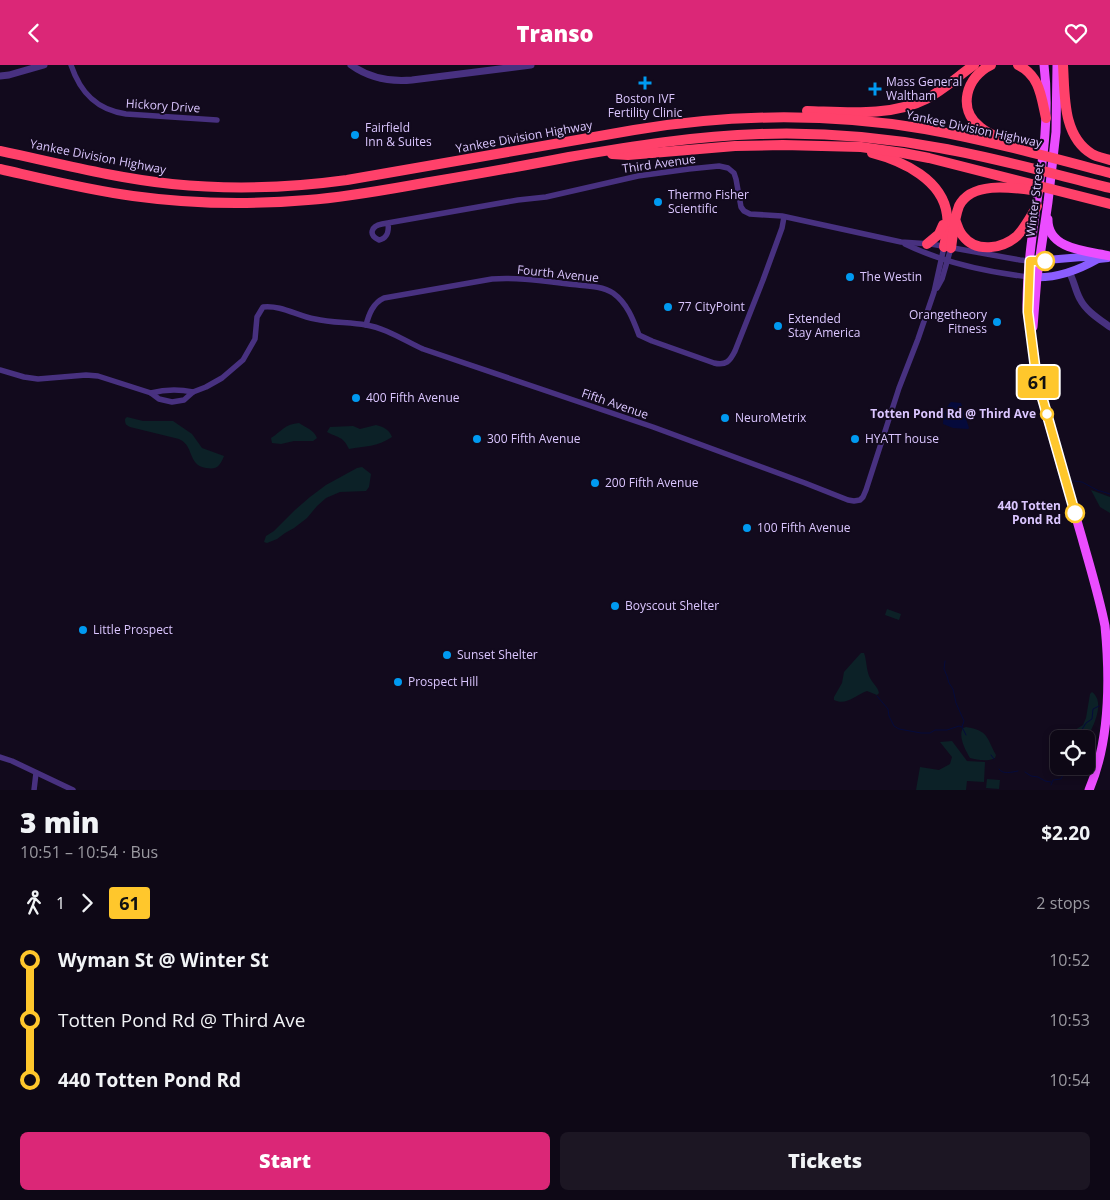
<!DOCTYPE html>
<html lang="en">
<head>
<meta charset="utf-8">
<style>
	body { margin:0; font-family:"Open Sans",sans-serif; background:#1c1623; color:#f1f3f6; height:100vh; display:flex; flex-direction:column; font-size:19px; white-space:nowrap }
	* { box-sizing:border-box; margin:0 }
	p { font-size:16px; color:#9b9aa1 }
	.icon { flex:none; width:28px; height:28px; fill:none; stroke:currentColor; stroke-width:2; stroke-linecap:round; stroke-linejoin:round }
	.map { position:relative; height:725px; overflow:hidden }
	.details { display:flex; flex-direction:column; background:#0e0816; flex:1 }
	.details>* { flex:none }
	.badge { padding:0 10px; border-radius:4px; font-size:18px; line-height:32px }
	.buttons { position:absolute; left:1050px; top:665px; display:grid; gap:10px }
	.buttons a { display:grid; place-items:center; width:45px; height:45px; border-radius:8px; background:#0e0816; box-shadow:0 2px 8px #0003,0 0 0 1px #2e2935; font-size:25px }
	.map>.badge { position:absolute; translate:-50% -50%; box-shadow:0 0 0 2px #fff }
	.legs { display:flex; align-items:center; gap:8px; height:55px; padding:0 20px; font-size:16px }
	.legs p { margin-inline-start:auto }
	.overview { display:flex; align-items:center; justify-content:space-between; height:85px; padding:0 20px }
	h1 { font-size:28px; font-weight:800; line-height:38px }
	.button { display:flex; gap:10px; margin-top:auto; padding:10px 20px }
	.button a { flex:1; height:58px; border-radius:8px; background:#db2777; color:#fff; font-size:20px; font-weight:800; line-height:58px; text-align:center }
	.button a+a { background:#1c1623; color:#f1f3f6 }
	ul { padding:0 20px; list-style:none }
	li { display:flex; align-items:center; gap:18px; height:60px; font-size:19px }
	li i { display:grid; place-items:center; width:8px; height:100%; margin:0 6px; background:currentColor }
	li i::after { content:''; width:12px; height:12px; margin:-6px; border:4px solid; border-radius:50%; background:#0e0816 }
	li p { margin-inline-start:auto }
	li:first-child i { background:linear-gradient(#0000 50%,currentColor 0) }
	li:last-child i { background:linear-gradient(currentColor 50%,#0000 0) }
	header { display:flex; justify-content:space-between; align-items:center; height:65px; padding:0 20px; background:#db2777; color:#fff; font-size:22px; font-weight:800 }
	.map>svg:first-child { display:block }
</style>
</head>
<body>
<header><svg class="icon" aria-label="back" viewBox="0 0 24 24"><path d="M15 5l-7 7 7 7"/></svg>Transo<svg class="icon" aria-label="heart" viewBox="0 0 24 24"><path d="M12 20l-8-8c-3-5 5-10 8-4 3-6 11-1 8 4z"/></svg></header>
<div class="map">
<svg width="1110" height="725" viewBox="0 0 1110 725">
	<rect width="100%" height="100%" fill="#120a1d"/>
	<g fill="#0c2127">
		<path d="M 127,352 L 143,356 L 173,356 L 192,369 L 202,383 L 224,391 C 220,401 217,405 206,403 C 203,402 201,402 198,400 C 189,393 192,380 179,374 L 130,362 C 126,360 125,359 125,354 Z"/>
		<path d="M 299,358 C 305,362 314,365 317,373 L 313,376 L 294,376 L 281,379 L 272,378 L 271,373 C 282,366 285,359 299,358 Z"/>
		<path d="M 376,360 C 383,362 389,364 392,372 C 377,382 365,381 349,384 C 343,371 338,373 327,367 L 330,362 L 353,361 L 360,364 Z"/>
		<polygon points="362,402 371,409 369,422 366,426 340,427 326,433 317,441 307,453 294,463 285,468 277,474 267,478 264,477 266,471 274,466 295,445 310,432 326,420 357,403"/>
		<polygon points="1091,425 1110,432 1110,448 1100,442"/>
		<polygon points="887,544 901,549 899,555 885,550"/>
		<path d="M 861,588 L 864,588 C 867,596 866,605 870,613 C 873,619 878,622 879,628 L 877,630 L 867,626 C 856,630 846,641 834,635 L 834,632 L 842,618 L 844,607 Z"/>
		<path d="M 1092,627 C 1106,637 1093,663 1086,674 L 1067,674 L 1075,665 L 1083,660 L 1086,653 L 1090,629 Z"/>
		<path d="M 966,662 C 989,666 986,672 996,690 L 995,693 C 988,697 977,695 970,693 C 965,684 958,671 963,663 Z"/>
		<polygon points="952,676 967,696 985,697 984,717 967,716 966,725 916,725 920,702 939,705 950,699 952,692 940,677"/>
		<polygon points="987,714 1000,715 999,724 986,723"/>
	</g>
	<path fill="#050a3b" d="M 951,337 L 961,338 L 969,363 L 968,364 L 953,363 L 943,359 C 943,353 946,341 951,337 Z"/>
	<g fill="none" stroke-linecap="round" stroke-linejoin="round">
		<g stroke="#050a3b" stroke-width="1">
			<polyline points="1074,416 1082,417 1097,425 1110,429"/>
			<polyline points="945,596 944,604 947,611 949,618 953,624 956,638 964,656 962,662"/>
			<polyline points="877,631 888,644 889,651 894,661 899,664 921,668 930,668 935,665 947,665 959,661 962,662 966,670"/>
			<polyline points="1076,674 1086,658 1092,654 1093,644 1099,641"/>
			<polyline points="991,690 994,694"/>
			<path d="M 999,704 C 1003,710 1012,707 1018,706"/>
			<polyline points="1025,707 1031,711 1038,712 1045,716 1051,717"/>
			<polyline points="1051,720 1053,715 1061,714 1064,708 1072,704 1073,701"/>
		</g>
		<g stroke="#483180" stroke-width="5.5">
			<path d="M 71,0 C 80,27 96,45 126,49 L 217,55"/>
			<path d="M 388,158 C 389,166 388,173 379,175 C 368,170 371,161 382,159 L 518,135 L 546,132 L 638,111 L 689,104 L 719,101 L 728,103 L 734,108 L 736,114 L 741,142 L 744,146 L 750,149 L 782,151 L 901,177 L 931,179 L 1020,195 L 1030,196"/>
			<path d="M 905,179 C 944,198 986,207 1029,212"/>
			<polyline points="937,223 942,214 951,183"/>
			<path d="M 366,260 C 369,249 373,238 384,233 L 492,214 C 517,212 543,216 568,219 C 582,221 601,220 613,228 C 627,238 633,254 639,270 L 652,276 L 714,298 C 726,301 730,296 735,286 L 763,215 L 782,163 L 784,152"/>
			<path d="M 0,305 L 24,312 L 38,314 L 86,310 L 98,311 L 151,328 L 159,334 L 172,337 L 184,335 L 193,327 L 206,322 L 222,313 L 243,295 L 255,274 L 257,252 L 263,242 C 282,240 297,251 315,254 C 332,258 349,257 366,260 C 386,263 405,276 423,284 L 653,362 L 805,418 L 848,435 L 854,436 L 860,435 L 863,432 L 866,425 L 899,323 L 918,274 L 934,227 L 944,182"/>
			<path d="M 151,328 C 166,324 179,324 193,327"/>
			<polyline points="0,692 12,696 73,725"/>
			<polyline points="34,725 36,708"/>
		</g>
		<g stroke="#483180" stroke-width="7">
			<path d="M 351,0 C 369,13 390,17 412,15 L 531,0"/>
			<polyline points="0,11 9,10 44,0"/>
			<path d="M 1069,207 C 1074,215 1075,225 1080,234 C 1086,246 1099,254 1110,262"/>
		</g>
		<g stroke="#8b5dff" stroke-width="8">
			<polyline points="1035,196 1082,192 1098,194 1108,193"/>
			<path d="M 1031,212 C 1055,214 1077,206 1098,194"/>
		</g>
		<g stroke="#eb4dff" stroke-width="9">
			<path d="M 1044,0 C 1054,80 1027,160 1027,240 C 1027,250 1030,260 1031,270 C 1034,286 1035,303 1038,319 C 1052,370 1067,421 1082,473 C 1090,502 1099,531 1105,561 C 1110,612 1110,676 1089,725"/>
			<path d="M 1048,154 C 1047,185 1088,186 1110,191"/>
			<polyline points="1033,262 1037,212 1048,137 1056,67 1057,0"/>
		</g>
		<g stroke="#ff416a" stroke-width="10">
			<path d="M 991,0 C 966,12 957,44 980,62 C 989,70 1005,75 1015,81"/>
			<path d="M 1018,0 C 1040,11 1041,31 1046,53"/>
			<path d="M 1063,0 C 1065,29 1062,71 1092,89 C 1097,92 1104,93 1110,95"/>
			<path d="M 807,46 C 845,47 891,52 926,34 C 944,25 958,11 974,0"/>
			<path d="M 0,86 C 57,98 114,113 172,119 C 231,125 289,123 347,115 L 634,65 C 730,49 829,48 925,64 C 987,75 1049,92 1110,108"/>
			<path d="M 872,88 C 903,96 943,115 947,150 C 949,161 946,171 944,182"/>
			<polyline points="612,89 628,90 735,81 783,80 861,82 903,88 929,93 1110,139"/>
			<path d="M 0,104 C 44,114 88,125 133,131 C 191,139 249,140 308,135 C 349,132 390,124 430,117 C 477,109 523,101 569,92 C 633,81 695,71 760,69 C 820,67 881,72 940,83 C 997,93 1053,109 1110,123"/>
			<path d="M 956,157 C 958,162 959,167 963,171 C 976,188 1002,184 1017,171 C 1025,163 1031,151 1037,141"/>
			<polyline points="927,179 939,169 943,160"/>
			<path d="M 951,183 C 953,170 954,154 959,141 C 972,115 1015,123 1038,126"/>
		</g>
	</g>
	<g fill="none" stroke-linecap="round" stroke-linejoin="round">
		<g stroke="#fff" stroke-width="11">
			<polyline id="line-1" points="1045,196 1030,196 1028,247 1035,301 1040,325 1075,448"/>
		</g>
		<use href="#line-1" stroke="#ffc72c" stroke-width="8"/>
	</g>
	<g fill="#009af1" stroke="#120a1d" stroke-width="2">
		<path d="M642.5 10.5h5v5h5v5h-5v5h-5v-5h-5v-5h5z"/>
		<path d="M872.5 16.5h5v5h5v5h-5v5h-5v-5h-5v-5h5z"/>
		<circle cx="355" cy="70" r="5"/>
		<circle cx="658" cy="137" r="5"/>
		<circle cx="850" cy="212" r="5"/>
		<circle cx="668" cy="242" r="5"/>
		<circle cx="997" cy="257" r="5"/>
		<circle cx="778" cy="261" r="5"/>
		<circle cx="356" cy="333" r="5"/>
		<circle cx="725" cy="353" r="5"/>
		<circle cx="477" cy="374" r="5"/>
		<circle cx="855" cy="374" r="5"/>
		<circle cx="595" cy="418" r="5"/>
		<circle cx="747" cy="463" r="5"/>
		<circle cx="615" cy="541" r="5"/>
		<circle cx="83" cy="565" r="5"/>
		<circle cx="447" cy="590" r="5"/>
		<circle cx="398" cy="617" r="5"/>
	</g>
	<g fill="#fff" stroke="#ffc72c" stroke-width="2.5">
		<circle cx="1045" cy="196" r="9"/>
		<circle cx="1047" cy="349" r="6"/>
		<circle cx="1075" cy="448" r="9"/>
	</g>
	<g text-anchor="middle" stroke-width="4" stroke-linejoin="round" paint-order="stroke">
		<g font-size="12" fill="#dbc6ff" stroke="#120a1d" text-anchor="start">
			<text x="886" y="21">Mass General<tspan x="886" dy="14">Waltham</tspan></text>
			<text x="645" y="38" text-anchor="middle">Boston IVF<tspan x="645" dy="14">Fertility Clinic</tspan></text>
			<text x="365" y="67">Fairfield<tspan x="365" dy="14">Inn &amp; Suites</tspan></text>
			<text x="668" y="134">Thermo Fisher<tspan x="668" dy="14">Scientific</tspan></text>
			<text x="860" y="216">The Westin</text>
			<text x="678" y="246">77 CityPoint</text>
			<text x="987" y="254" text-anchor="end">Orangetheory<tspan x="987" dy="14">Fitness</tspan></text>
			<text x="788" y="258">Extended<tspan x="788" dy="14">Stay America</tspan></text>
			<text x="366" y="337">400 Fifth Avenue</text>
			<text x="735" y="357">NeuroMetrix</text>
			<text x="487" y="378">300 Fifth Avenue</text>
			<text x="865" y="378">HYATT house</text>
			<text x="605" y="422">200 Fifth Avenue</text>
			<text x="757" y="467">100 Fifth Avenue</text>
			<text x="625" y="545">Boyscout Shelter</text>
			<text x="93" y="569">Little Prospect</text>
			<text x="457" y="594">Sunset Shelter</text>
			<text x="408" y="621">Prospect Hill</text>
		</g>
		<g font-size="12" fill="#dbc6ff" stroke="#120a1d">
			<text transform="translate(163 41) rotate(4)" y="4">Hickory Drive</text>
			<text transform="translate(974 64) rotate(12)" y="4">Yankee Division Highway</text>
			<text transform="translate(524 72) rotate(-10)" y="4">Yankee Division Highway</text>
			<text transform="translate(98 92) rotate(11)" y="4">Yankee Division Highway</text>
			<text transform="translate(659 99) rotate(-8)" y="4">Third Avenue</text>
			<text transform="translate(1035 135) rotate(-83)" y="4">Winter Street</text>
			<text transform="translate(558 209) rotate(6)" y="4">Fourth Avenue</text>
			<text transform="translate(615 339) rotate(19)" y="4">Fifth Avenue</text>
		</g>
		<g font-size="12" font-weight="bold" fill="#dbc6ff" stroke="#120a1d" text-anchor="end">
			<text x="1036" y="353">Totten Pond Rd @ Third Ave</text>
			<text x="1061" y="445">440 Totten<tspan x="1061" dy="14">Pond Rd</tspan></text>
		</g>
	</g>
</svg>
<div class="buttons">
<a><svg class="icon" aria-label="locate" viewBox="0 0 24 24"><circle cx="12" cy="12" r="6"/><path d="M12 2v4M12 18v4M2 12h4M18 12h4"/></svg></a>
</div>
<b class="badge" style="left:1038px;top:317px;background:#ffc72c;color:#111">61</b>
</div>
<section class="details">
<div class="overview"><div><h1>3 min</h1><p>10:51 – 10:54 · Bus</p></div><b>$2.20</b></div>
<div class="legs"><svg class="icon" aria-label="walk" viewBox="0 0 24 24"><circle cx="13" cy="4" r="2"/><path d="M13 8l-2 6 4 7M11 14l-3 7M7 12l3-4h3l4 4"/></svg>1<svg class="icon" aria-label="forward" viewBox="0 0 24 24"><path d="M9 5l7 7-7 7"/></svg><b class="badge" style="background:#ffc72c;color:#111">61</b><p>2 stops</p></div>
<ul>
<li><i style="color:#ffc72c"></i><b>Wyman St @ Winter St</b><p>10:52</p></li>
<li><i style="color:#ffc72c"></i><span>Totten Pond Rd @ Third Ave</span><p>10:53</p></li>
<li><i style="color:#ffc72c"></i><b>440 Totten Pond Rd</b><p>10:54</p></li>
</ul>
<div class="button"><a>Start</a><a>Tickets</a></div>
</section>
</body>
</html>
